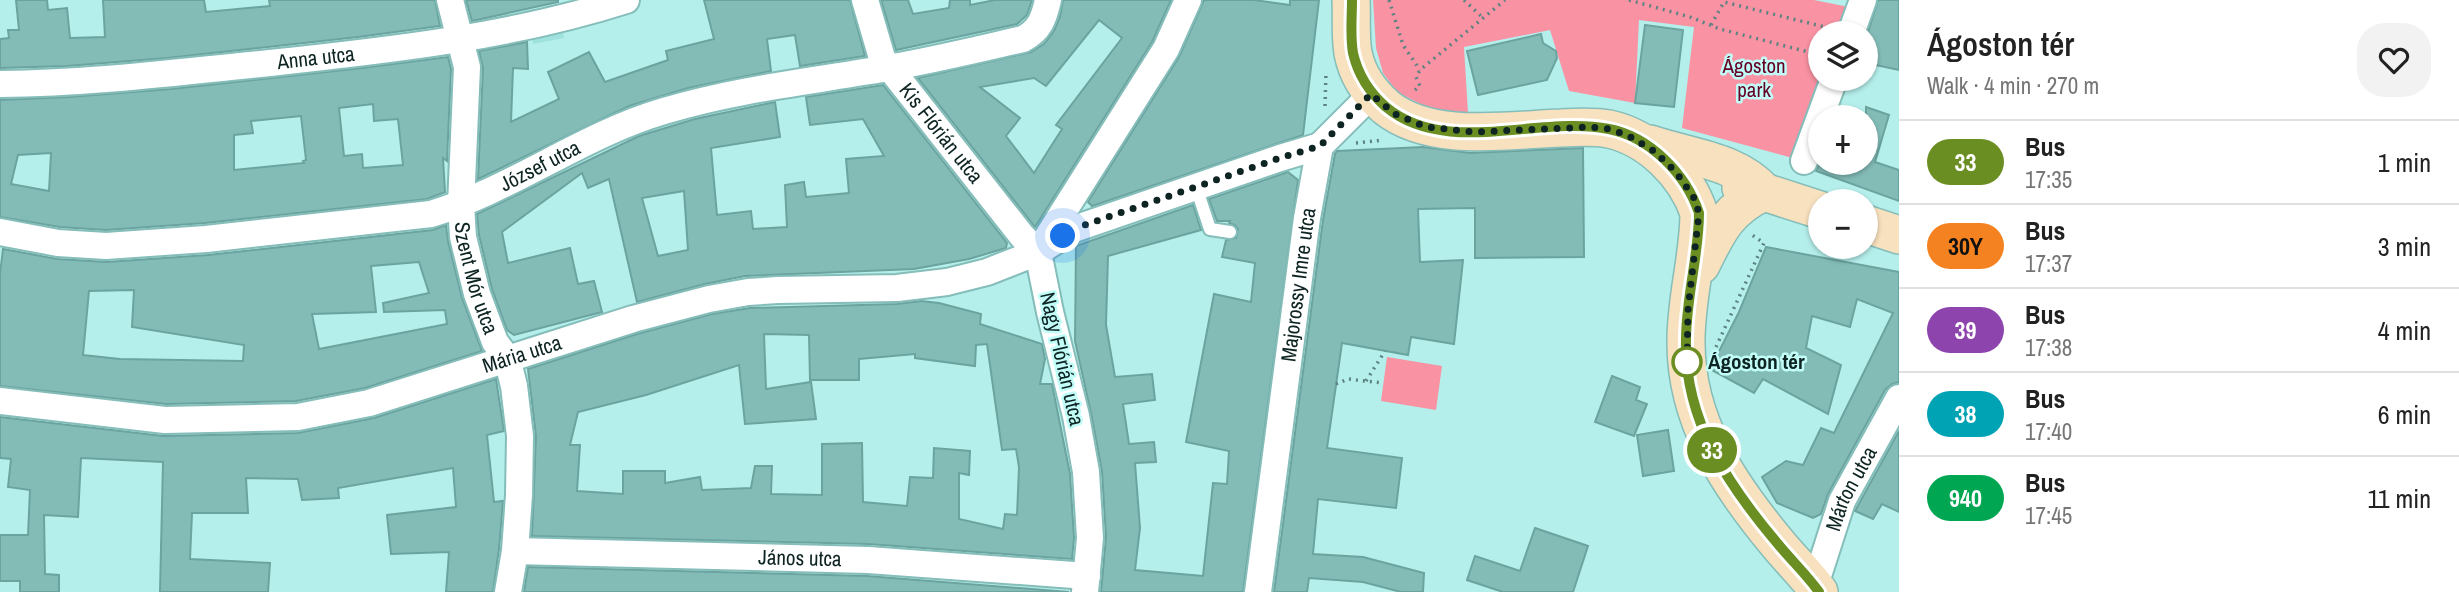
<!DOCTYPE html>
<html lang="en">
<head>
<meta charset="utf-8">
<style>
	body { margin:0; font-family:"Archivo Narrow",sans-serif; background:#f2f2f2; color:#222; height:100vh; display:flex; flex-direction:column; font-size:26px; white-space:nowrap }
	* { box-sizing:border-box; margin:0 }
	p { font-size:23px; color:#767676 }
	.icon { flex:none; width:38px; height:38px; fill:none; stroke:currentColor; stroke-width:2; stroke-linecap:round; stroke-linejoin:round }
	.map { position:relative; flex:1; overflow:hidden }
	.panel { display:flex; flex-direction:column; background:#fff; width:560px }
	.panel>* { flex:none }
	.badge { padding:0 14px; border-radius:23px; font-size:24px; line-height:46px }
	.controls { position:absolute; left:1808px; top:21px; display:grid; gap:14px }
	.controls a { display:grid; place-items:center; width:70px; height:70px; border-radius:50%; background:#fff; box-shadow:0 2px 5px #0004; font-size:35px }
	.you { position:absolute; width:35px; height:35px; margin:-18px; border:5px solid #fff; border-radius:50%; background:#1a73e8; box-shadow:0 0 0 10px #1a73e833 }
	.map>.badge { position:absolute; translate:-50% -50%; box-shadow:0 0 0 4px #fff }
	.round { display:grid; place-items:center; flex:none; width:74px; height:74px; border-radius:28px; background:#f2f2f2 }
	.summary { display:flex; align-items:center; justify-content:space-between; height:119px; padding:0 28px }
	h1 { font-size:33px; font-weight:600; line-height:52px }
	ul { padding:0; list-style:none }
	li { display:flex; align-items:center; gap:21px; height:84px; padding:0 28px; border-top:2px solid #e0e0e0 }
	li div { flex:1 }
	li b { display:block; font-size:26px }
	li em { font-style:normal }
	li .badge { min-width:77px; font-weight:700; text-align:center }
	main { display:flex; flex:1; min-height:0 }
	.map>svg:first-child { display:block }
</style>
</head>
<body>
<main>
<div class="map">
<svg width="1899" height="592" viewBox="0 0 1899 592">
	<rect width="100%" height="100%" fill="#b5efeb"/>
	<polygon fill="#9fe2dd" points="562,25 564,38 533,44 531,32"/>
	<g fill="#f992a3">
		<polygon points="1373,0 1814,0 1854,8 1845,33 1820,33 1820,79 1829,79 1800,160 1682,128 1694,27 1639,20 1635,103 1569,91 1550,30 1464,47 1468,113 1434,111 1397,92 1383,73 1376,48"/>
		<polygon points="1387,357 1442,366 1436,410 1381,401"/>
	</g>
	<g fill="#83bcb7" stroke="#6ba39f" stroke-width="2" fill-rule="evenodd">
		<polygon points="16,0 47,0 48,10 67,8 70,38 105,37 103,0 204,0 206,12 270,6 269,0 435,0 440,26 358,37 167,58 67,66 0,68 0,39 9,38 8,30 19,30"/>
		<polygon points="466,0 558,0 558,2 472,21"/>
		<polygon points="704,0 850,0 865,56 800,66 795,35 767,39 771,71 688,88 629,106 478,179 483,68 479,51 527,42 528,69 513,68 511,122 559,99 548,72 589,52 605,82 668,60 666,51 714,39"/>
		<polygon points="881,0 908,0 913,14 949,8 950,0 970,0 970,5 995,0 1032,0 1027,15 1017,24 896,50"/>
		<path d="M 1063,0 L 1171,0 L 1152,42 L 1035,227 L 918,78 L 1031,52 L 1044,44 L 1054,31 L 1060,17 ZM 1099,20 L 1122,38 L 1056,125 L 1062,129 L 1034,173 L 1006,136 L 1020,118 L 980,87 L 1034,78 L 1046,86 Z"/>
		<polygon points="1204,0 1254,0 1290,5 1290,0 1319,0 1303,135 1092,206 1088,202 1179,57"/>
		<polygon points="1878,0 1899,0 1899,70 1866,63 1866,39"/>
		<polygon points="1645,25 1683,30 1674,107 1635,103"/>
		<polygon points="1541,34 1543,43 1556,51 1557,58 1547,80 1478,95 1467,51"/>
		<path d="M 448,57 L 451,69 L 447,161 L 443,158 L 445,192 L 427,199 L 205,223 L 106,230 L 60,227 L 0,217 L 0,100 L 69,97 L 171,89 L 362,68 ZM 373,104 L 374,121 L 398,119 L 403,165 L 363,168 L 362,154 L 344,156 L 339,108 ZM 301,116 L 306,160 L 303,161 L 304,163 L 234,170 L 234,135 L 253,133 L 251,121 ZM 51,153 L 49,191 L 11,184 L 18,155 Z"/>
		<path d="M 883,85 L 1007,243 L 1006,248 L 969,259 L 914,269 L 745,276 L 705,284 L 637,302 L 609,179 L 588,188 L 582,173 L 502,232 L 508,263 L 570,248 L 578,284 L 594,281 L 602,312 L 514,335 L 507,330 L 492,289 L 479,235 L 477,214 L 639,136 L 695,119 L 775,102 L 780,137 L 711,148 L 717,215 L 751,211 L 753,229 L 787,227 L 785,185 L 804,182 L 806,197 L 849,193 L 846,159 L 884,156 L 863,119 L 810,125 L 806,97 ZM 684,191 L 688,250 L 658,256 L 642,198 Z"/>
		<polygon points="1866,107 1889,115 1875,162 1899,170 1899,201 1816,171 1820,163 1866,163"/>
		<polygon points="1423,147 1470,153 1583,148 1584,257 1475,258 1475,208 1418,209 1420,262 1463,260 1454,344 1411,337 1408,355 1342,343 1327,448 1402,458 1396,508 1318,499 1313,554 1363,557 1424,573 1423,592 1401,592 1363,582 1309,578 1307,592 1274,592 1323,220 1335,154 1337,151"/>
		<polygon points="1288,172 1298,180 1243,592 1101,592 1106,537 1102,471 1091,413 1075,341 1076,246 1193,205 1201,230 1108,256 1106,325 1115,377 1152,374 1155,400 1123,404 1129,444 1154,442 1156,462 1135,463 1140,528 1135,570 1203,576 1213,483 1227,484 1229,451 1186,442 1214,294 1251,302 1255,263 1222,257 1226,240 1236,238 1238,229 1235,225 1229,223 1230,221 1217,221 1209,199"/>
		<path d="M 446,225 L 448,241 L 462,298 L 482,351 L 365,388 L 296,401 L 166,404 L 0,386 L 0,274 L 3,249 L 57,259 L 107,262 L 208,255 L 433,230 ZM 419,262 L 429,293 L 383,303 L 384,312 L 445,310 L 447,324 L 319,349 L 312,314 L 376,312 L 371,266 ZM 134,290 L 132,327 L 244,345 L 243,361 L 120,359 L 83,355 L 89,291 Z"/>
		<polygon points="1766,247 1899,272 1899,382 1892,384 1885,390 1828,494 1821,514 1813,518 1777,503 1762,477 1786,461 1803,465 1821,428 1834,433 1893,313 1857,299 1850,327 1812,316 1806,348 1841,365 1828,414 1763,379 1754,393 1710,369 1739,312"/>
		<path d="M 921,301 L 939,303 L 981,314 L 980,324 L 1042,344 L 1045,359 L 1040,384 L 1052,384 L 1070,474 L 1074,538 L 1072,559 L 868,544 L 532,536 L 536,436 L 528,369 L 637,334 L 712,314 L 750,308 L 897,304 ZM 764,334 L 809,335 L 810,380 L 859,380 L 859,359 L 915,354 L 915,358 L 975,366 L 976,345 L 987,344 L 1002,450 L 1016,449 L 1019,467 L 1017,515 L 1005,514 L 1003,529 L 959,519 L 959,473 L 969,475 L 970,451 L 934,448 L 933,478 L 910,477 L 907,506 L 863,502 L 862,443 L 822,444 L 822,495 L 771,494 L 772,466 L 755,466 L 751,488 L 702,490 L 700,477 L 665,483 L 665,471 L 623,471 L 623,494 L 577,491 L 580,445 L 570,445 L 578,412 L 646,395 L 739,365 L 745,424 L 816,419 L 811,382 L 766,389 Z"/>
		<polygon points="1612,376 1640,387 1636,400 1647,404 1634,436 1595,422"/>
		<polygon points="496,379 504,431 487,435 494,502 503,501 499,549 493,592 446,592 449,552 391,554 387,515 456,507 453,468 338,488 339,498 302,500 298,479 246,478 248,513 192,513 190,559 270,563 268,592 160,592 163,462 81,458 78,517 44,515 45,574 59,575 59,592 20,592 20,581 0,581 0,535 28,535 30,490 8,487 11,459 0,458 0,417 163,436 298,433 374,418"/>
		<polygon points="1668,430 1674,471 1643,476 1637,435"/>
		<polygon points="1899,431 1899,512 1882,504 1873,519 1855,511"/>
		<polygon points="1535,528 1588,546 1573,592 1503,592 1467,580 1475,556 1520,571"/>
		<polygon points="528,567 867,576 1069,592 524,592"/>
	</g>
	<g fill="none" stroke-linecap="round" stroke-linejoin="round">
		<g stroke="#84bdb9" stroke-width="16">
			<polyline id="lane" points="1196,187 1210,229 1230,232"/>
		</g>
		<g stroke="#84bdb9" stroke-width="30">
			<g id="street">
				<path id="s1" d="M 450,0 L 467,67 L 461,205 L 463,237 L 477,294 L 495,342 L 507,358 L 514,386 L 520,436 L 519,495 L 515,551 L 508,592"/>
				<path id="s2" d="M 865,0 L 882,58 L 1022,236 L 1038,252"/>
				<polyline points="1851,33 1863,0"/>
				<path id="s3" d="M 0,84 C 91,83 180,72 270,63 C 391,50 510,37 626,0"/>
				<polyline points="1804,161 1834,79"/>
				<path id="s4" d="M 0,232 L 58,243 L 106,246 L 206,239 L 431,214 C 513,189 582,135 664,111 C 737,89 813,81 888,68 C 934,60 979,49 1023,39 C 1040,30 1044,18 1048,0"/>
				<path id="s5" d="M 0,401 L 165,420 L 298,417 L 369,403 L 633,319 L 709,299 L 748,292 L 778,290 L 897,288 L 947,282 L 987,272 L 1038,252 L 1074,229 L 1280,158 L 1320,146"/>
				<path id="s6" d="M 515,551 L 868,560 L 1087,576"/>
				<path id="s7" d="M 1815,585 L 1842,501 L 1899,398"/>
				<polyline points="1085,592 1090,538 1086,472 1076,416 1050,312 1038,252 1166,49 1188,0"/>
				<path id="s8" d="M 1258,592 L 1307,218 L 1320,146 L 1371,95"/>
			</g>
		</g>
		<g stroke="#84bdb9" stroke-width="40">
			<g id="secondary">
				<path d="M 1351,0 C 1352,17 1350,37 1353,53 C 1357,74 1370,93 1386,107 C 1430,143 1508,130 1561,128 C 1577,127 1594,126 1609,129 C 1650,138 1686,174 1699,213 C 1699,255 1686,297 1686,340 C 1685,420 1728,484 1778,544 C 1791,560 1807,575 1819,592"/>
				<path d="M 1650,144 C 1688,157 1736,160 1764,192"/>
				<polyline points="1741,188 1764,192 1820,210"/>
				<polyline points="1866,224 1899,235"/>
				<path d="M 1701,265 C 1717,232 1728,208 1764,192"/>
			</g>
		</g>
		<g stroke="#5c8381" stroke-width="3.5" stroke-dasharray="2 5" stroke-linecap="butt">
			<polyline points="1389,0 1403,45 1420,70"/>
			<polyline points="1464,0 1483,18"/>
			<polyline points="1629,0 1690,17 1720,29 1820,55"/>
			<polyline points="1711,25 1724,2 1825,27 1823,33"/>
			<polyline points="1818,54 1820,46"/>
			<polyline points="1415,90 1420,86 1416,77 1420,70 1505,0"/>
			<polyline points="1325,106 1326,72"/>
			<polyline points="1356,143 1383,140"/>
			<polyline points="1716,347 1764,243 1752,235"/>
			<polyline points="1366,381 1385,351"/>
			<polyline points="1336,384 1348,379 1383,383"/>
		</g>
		<use href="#lane" stroke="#fff" stroke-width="12"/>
		<use href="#street" stroke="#fff" stroke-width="26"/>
		<use href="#secondary" stroke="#f8e1be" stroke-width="37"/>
	</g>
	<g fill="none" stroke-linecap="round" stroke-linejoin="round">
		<g stroke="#fff" stroke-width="16">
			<path id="line" d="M 1352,0 C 1352,17 1350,36 1353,53 C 1358,75 1370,93 1386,107 C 1446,157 1540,115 1609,129 C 1650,137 1686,174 1699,213 C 1699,255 1686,297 1686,340 C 1684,420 1728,485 1778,544 C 1791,560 1807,575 1819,592"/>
		</g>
		<use href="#line" stroke="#6b8e23" stroke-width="10"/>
		<polyline stroke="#0d2423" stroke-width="7" stroke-dasharray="0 12.6" points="1063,236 1076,228 1280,158 1320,146 1371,94 1395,114 1426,127 1474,132 1591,127 1609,129 1627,135 1654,151 1676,172 1694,198 1699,213 1688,310 1687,362"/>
	</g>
	<circle fill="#fff" stroke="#6b8e23" stroke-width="3.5" cx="1687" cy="362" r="14"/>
	<g text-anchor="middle" stroke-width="5" stroke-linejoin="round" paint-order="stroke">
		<g font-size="21" fill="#0d2423" stroke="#c2fdf8">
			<text dy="7" stroke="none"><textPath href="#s3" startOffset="317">Anna utca</textPath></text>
			<text dy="7" stroke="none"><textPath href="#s2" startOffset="156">Kis Flórián utca</textPath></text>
			<text dy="7" stroke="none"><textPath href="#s4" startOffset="553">József utca</textPath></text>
			<text dy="7" stroke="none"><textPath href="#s1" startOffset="282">Szent Mór utca</textPath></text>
			<text dy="7" stroke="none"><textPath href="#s8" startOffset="310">Majorossy Imre utca</textPath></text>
			<text dy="7" stroke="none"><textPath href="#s5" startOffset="532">Mária utca</textPath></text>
			<text transform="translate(1062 359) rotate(77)" y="7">Nagy Flórián utca</text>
			<text dy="7" stroke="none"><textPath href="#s7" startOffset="103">Márton utca</textPath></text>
			<text dy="7" stroke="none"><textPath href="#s6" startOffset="285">János utca</textPath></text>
		</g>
		<g font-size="21" fill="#640024" stroke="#c2fdf8">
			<text x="1754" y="73">Ágoston<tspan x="1754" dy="24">park</tspan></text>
		</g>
		<g font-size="21" font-weight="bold" fill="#0d2423" stroke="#c2fdf8" text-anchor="start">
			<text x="1708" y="369">Ágoston tér</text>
		</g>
	</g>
</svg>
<div class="controls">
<a><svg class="icon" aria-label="layers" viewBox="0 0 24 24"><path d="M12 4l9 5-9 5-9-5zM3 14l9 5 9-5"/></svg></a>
<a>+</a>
<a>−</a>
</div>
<div class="you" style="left:1063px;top:236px"></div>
<b class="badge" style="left:1712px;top:450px;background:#6b8e23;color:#fff">33</b>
</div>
<section class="panel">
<div class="summary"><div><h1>Ágoston tér</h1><p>Walk · 4 min · 270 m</p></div><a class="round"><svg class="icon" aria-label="heart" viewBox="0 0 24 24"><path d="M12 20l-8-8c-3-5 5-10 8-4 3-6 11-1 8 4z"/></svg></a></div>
<ul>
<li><span class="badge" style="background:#6b8e23;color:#fff">33</span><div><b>Bus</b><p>17:35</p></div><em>1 min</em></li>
<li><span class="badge" style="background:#f58220;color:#111">30Y</span><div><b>Bus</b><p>17:37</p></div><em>3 min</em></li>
<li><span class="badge" style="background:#8e44ad;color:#fff">39</span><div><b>Bus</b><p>17:38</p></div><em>4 min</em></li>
<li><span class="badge" style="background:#00a3b4;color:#fff">38</span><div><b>Bus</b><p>17:40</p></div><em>6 min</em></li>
<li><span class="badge" style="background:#00a651;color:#fff">940</span><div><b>Bus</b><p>17:45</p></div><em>11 min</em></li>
</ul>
</section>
</main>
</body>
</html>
